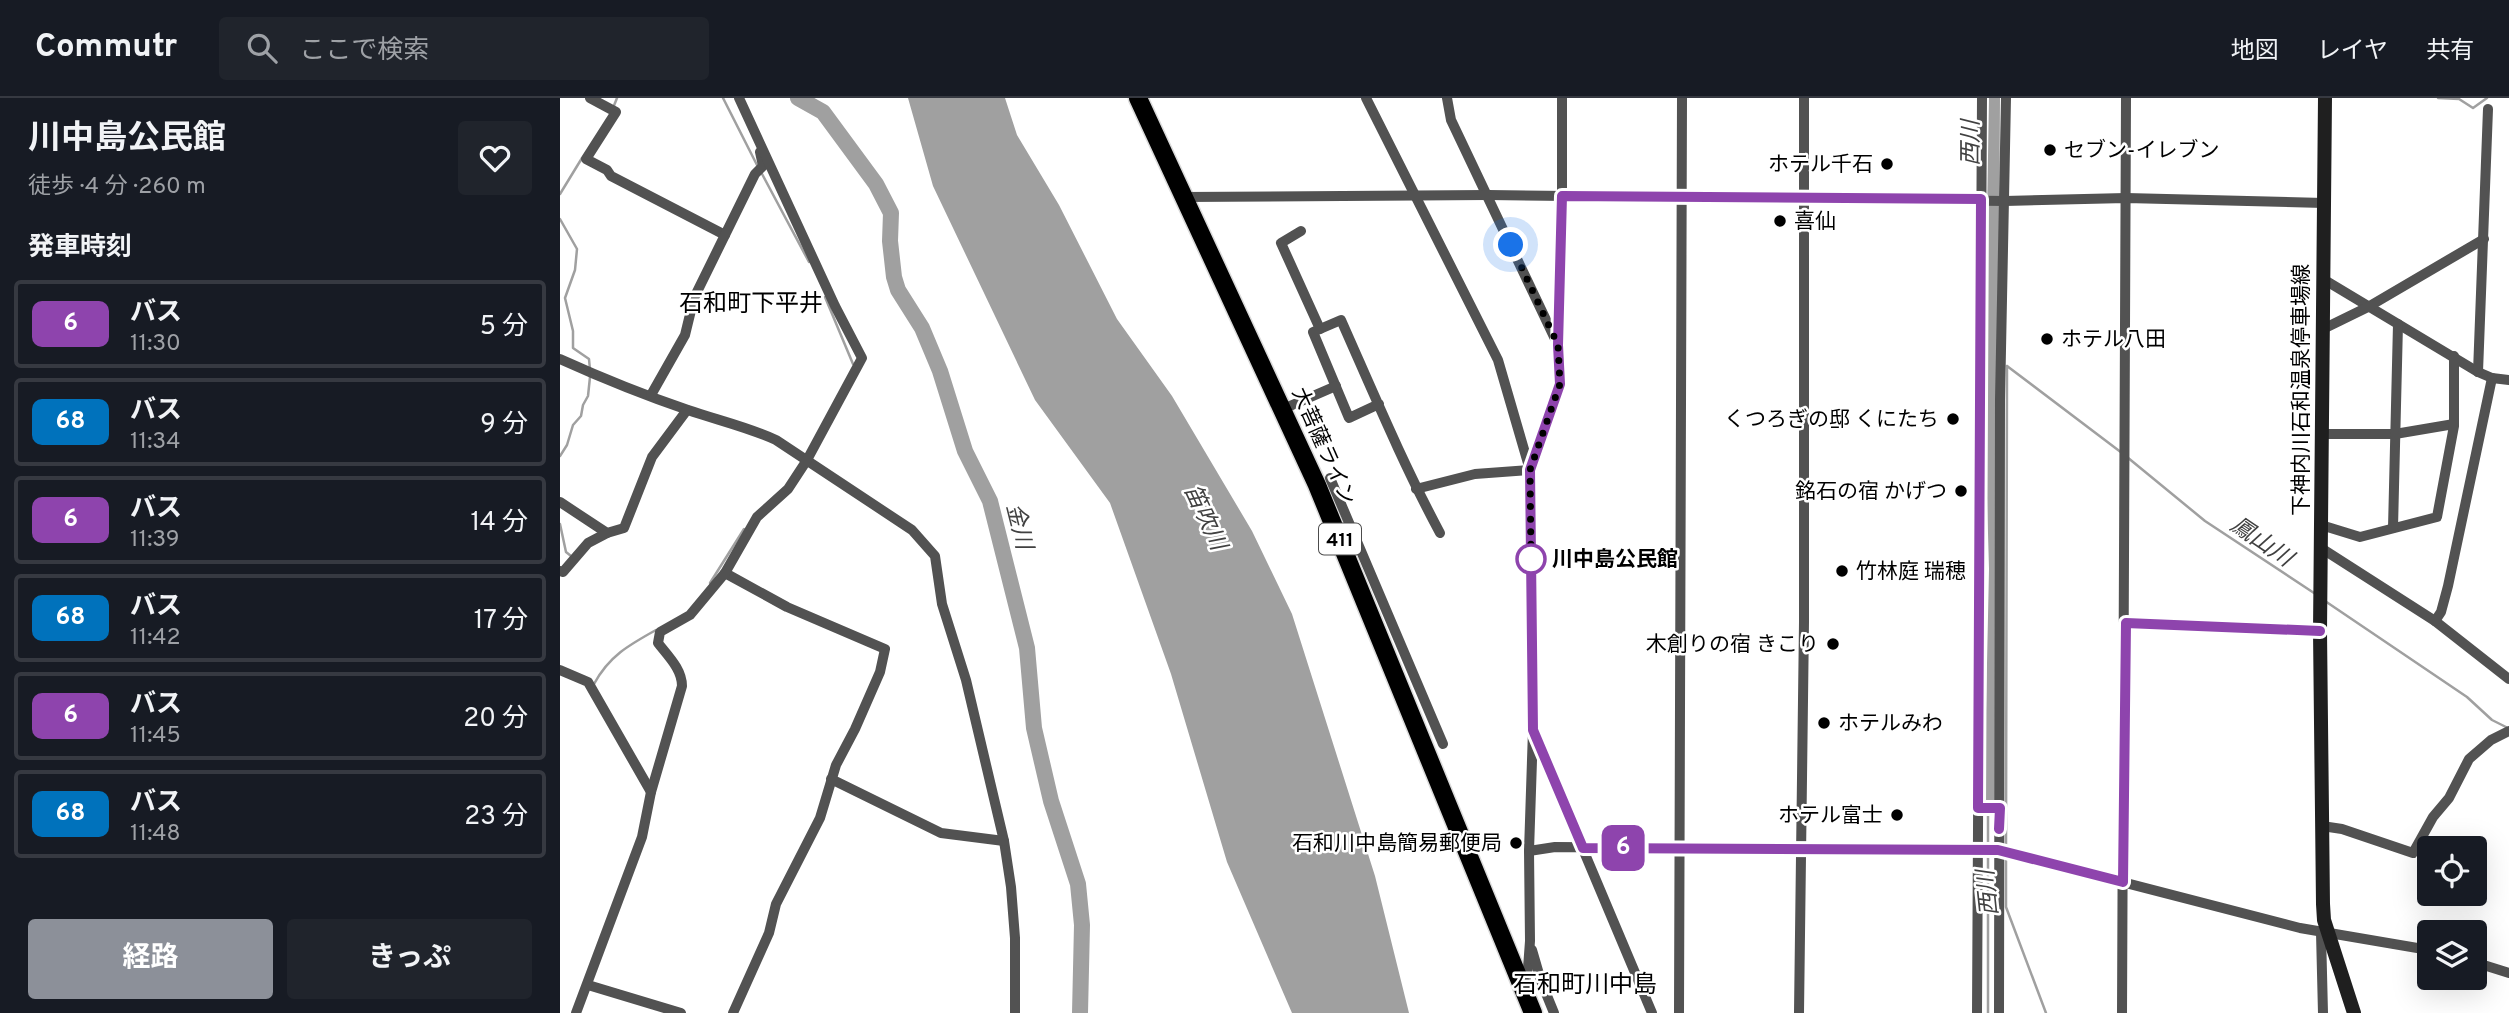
<!DOCTYPE html>
<html lang="ja">
<head>
<meta charset="utf-8">
<style>
	body { margin:0; font-family:Overpass,"Noto Sans JP",sans-serif; background:#20242c; color:#f1f3f6; height:100vh; display:flex; flex-direction:column; font-size:26px; white-space:nowrap }
	* { box-sizing:border-box; margin:0 }
	p { font-size:23px; color:#9ea1a6 }
	.icon { flex:none; width:38px; height:38px; fill:none; stroke:currentColor; stroke-width:2; stroke-linecap:round; stroke-linejoin:round }
	.map { position:relative; flex:1; overflow:hidden }
	.side { display:flex; flex-direction:column; background:#171b24; width:560px }
	.side>* { flex:none }
	.badge { padding:0 14px; border-radius:10px; font-size:24px; line-height:46px }
	.controls { position:absolute; left:1857px; top:738px; display:grid; gap:14px }
	.controls a { display:grid; place-items:center; width:70px; height:70px; border-radius:7px; background:#171b24; box-shadow:0 7px 28px #0002; font-size:35px }
	.you { position:absolute; width:35px; height:35px; margin:-18px; border:5px solid #fff; border-radius:50%; background:#1a73e8; box-shadow:0 0 0 10px #1a73e833 }
	.map>.badge { position:absolute; translate:-50% -50%; box-shadow:0 0 0 4px #fff }
	h2 { padding:0 28px; font-size:26px; line-height:63px }
	.round { display:grid; place-items:center; flex:none; width:74px; height:74px; border-radius:7px; background:#20242c }
	.overview { display:flex; align-items:center; justify-content:space-between; height:119px; padding:0 28px }
	h1 { font-size:33px; font-weight:700; line-height:52px }
	.action { display:flex; gap:14px; margin-top:auto; padding:14px 28px }
	.action a { flex:1; height:80px; border-radius:7px; background:#8c9099; color:#fff; font-size:28px; font-weight:700; line-height:80px; text-align:center }
	.action a+a { background:#20242c; color:#f1f3f6 }
	ul { padding:0; list-style:none }
	li { display:flex; align-items:center; gap:21px; height:88px; margin:0 14px 10px; padding:0 14px; border:4px solid #363941; border-radius:7px }
	li div { flex:1 }
	li b { display:block; font-size:26px }
	li em { font-style:normal }
	li .badge { min-width:77px; font-weight:700; text-align:center }
	header { display:flex; align-items:center; gap:42px; box-sizing:border-box; height:98px; padding:0 35px; background:#171b24; border-bottom:2px solid #363941 }
	header strong { font-size:33px }
	nav { display:flex; gap:38px; margin-inline-start:auto; font-size:24px }
	.search { width:490px; height:63px; background:#20242c; display:flex; align-items:center; gap:18px; box-sizing:border-box; padding:0 24px; border-radius:7px; color:#9ea1a6; font-size:26px }
	main { display:flex; flex:1; min-height:0 }
	.map>svg:first-child { display:block }
</style>
</head>
<body>
<header>
<strong>Commutr</strong>
<div class="search"><svg class="icon" aria-label="search" viewBox="0 0 24 24"><circle cx="10" cy="10" r="6"/><path d="M15 15l6 6"/></svg>ここで検索</div>
<nav><a>地図</a><a>レイヤ</a><a>共有</a></nav>
</header>
<main>
<section class="side">
<div class="overview"><div><h1>川中島公民館</h1><p>徒歩 · 4 分 · 260 m</p></div><a class="round"><svg class="icon" aria-label="heart" viewBox="0 0 24 24"><path d="M12 20l-8-8c-3-5 5-10 8-4 3-6 11-1 8 4z"/></svg></a></div>
<h2>発車時刻</h2>
<ul>
<li><span class="badge" style="background:#8e44ad;color:#fff">6</span><div><b>バス</b><p>11:30</p></div><em>5 分</em></li>
<li><span class="badge" style="background:#0072bc;color:#fff">68</span><div><b>バス</b><p>11:34</p></div><em>9 分</em></li>
<li><span class="badge" style="background:#8e44ad;color:#fff">6</span><div><b>バス</b><p>11:39</p></div><em>14 分</em></li>
<li><span class="badge" style="background:#0072bc;color:#fff">68</span><div><b>バス</b><p>11:42</p></div><em>17 分</em></li>
<li><span class="badge" style="background:#8e44ad;color:#fff">6</span><div><b>バス</b><p>11:45</p></div><em>20 分</em></li>
<li><span class="badge" style="background:#0072bc;color:#fff">68</span><div><b>バス</b><p>11:48</p></div><em>23 分</em></li>
</ul>
<div class="action"><a>経路</a><a>きっぷ</a></div>
</section>
<div class="map">
<svg width="1949" height="915" viewBox="0 0 1949 915">
	<rect width="100%" height="100%" fill="#fff"/>
	<g fill="#a0a0a0">
		<polygon points="348,0 445,0 457,37 499,107 557,221 612,298 692,433 732,516 815,778 849,915 732,915 667,764 611,576 550,405 475,302 373,88"/>
		<polygon points="1429,0 1440,0 1436,708 1424,708 1429,471 1424,292"/>
	</g>
	<g fill="none" stroke-linecap="round" stroke-linejoin="round">
		<g stroke="#a0a0a0" stroke-width="2.5">
			<polyline points="163,0 198,69"/>
			<polyline points="1878,0 1899,1 1913,10 1927,0"/>
			<polyline points="53,10 57,0"/>
			<polyline points="201,74 249,164"/>
			<polyline points="0,96 22,60"/>
			<polyline points="0,121 17,151 15,172 5,200 13,233 13,250 29,261 30,272"/>
			<polyline points="265,199 293,266"/>
			<polyline points="1447,268 1562,355"/>
			<polyline points="0,358 7,347 13,327 21,318 23,307 28,298 30,279"/>
			<polyline points="1567,359 1645,423 1754,495"/>
			<polyline points="0,426 6,454 11,458"/>
			<polyline points="150,485 184,431"/>
			<polyline points="1765,503 1907,599 1932,622 1946,629"/>
			<path d="M 34,586 C 49,558 69,547 96,532"/>
			<polyline points="1428,747 1428,705"/>
			<polyline points="1446,751 1447,268"/>
			<polyline points="1428,754 1428,915"/>
			<polyline points="1446,758 1446,809 1486,915"/>
		</g>
		<polyline stroke="#a0a0a0" stroke-width="16" points="238,0 263,14 316,86 331,115 330,143 334,179 338,192 362,230 380,273 405,353 430,403 467,550 474,630 491,703 518,786 522,827 520,915"/>
		<g stroke="#dbdbdb" stroke-width="21">
			<polyline id="trunk" points="578,0 757,387 973,915"/>
		</g>
		<g stroke="#525252" stroke-width="10">
			<polyline points="30,0 56,14 26,61 47,72 51,78 165,137"/>
			<polyline points="806,0 938,262 970,372 973,632 969,753 970,843 968,870 964,888"/>
			<polyline points="887,0 891,22 997,245"/>
			<polyline points="624,99 928,97 1445,103 1566,100 1764,105"/>
			<polyline points="741,133 721,145 760,231"/>
			<polyline points="1763,181 1918,274 1932,280 1949,282"/>
			<polyline points="1763,231 1808,209 1924,141"/>
			<path d="M 0,261 C 42,280 84,297 128,312 C 157,322 188,329 216,342 L 352,432 L 375,458 L 382,506 L 406,582 L 444,743 L 451,789 L 455,840 L 455,915"/>
			<polyline points="1918,274 1928,11"/>
			<polyline points="91,297 125,237 134,200 195,76 203,68 200,54"/>
			<path d="M 819,306 L 789,320 L 753,234 L 781,222 C 813,294 843,366 880,435"/>
			<polyline points="723,311 776,288"/>
			<polyline points="1762,336 1835,336 1894,326"/>
			<polyline points="970,372 1000,286 998,247 1002,98 1002,0"/>
			<polyline points="770,380 883,646"/>
			<polyline points="856,391 915,376 970,372"/>
			<polyline points="0,404 47,435 64,430 92,359 127,312"/>
			<polyline points="1761,427 1800,439 1877,419 1894,328 1894,258"/>
			<polyline points="1833,430 1838,226"/>
			<polyline points="1761,450 1875,523 1949,581"/>
			<polyline points="0,473 3,474 28,445 47,435"/>
			<polyline points="165,475 227,509 325,551 320,574 295,631 276,667 260,720 216,806 209,835 173,915"/>
			<polyline points="1875,523 1881,514 1888,488 1932,280"/>
			<polyline points="1566,525 1760,533"/>
			<polyline points="0,572 28,584 91,694"/>
			<polyline points="974,635 1092,915"/>
			<polyline points="271,681 381,735 444,743"/>
			<polyline points="1762,728 1782,731 1853,755 1873,719 1889,700 1909,661 1931,642 1949,633"/>
			<polyline points="969,753 995,749 1438,752 1740,830 1869,852"/>
			<polyline points="1761,835 1763,915"/>
			<polyline points="972,852 981,883 994,915"/>
			<polyline points="1914,864 1949,875"/>
			<polyline points="28,887 121,915"/>
			<path d="M 16,915 L 82,739 L 91,694 L 122,588 C 122,571 108,558 98,545 L 100,534 L 130,517 L 165,475 L 197,419 L 228,391 L 247,362 L 302,260 L 275,208 L 179,0"/>
			<polyline points="1119,915 1122,0"/>
			<polyline points="1239,915 1244,524 1244,0"/>
			<polyline points="1417,915 1422,0"/>
			<polyline points="1439,915 1440,302 1446,0"/>
			<polyline points="1562,915 1566,0"/>
		</g>
		<polyline stroke="#1f1f1f" stroke-width="14" points="1765,0 1760,533 1763,806 1764,822 1794,915"/>
		<use href="#trunk" stroke="#000" stroke-width="18"/>
	</g>
	<g fill="none" stroke-linecap="round" stroke-linejoin="round">
		<g stroke="#fff" stroke-width="16">
			<polyline id="line" points="1439,731 1440,710 1418,710 1421,101 1002,98 998,247 1000,286 970,372 973,632 1023,750 1438,752 1563,784 1566,525 1760,533"/>
		</g>
		<use href="#line" stroke="#8e44ad" stroke-width="10"/>
		<polyline stroke="#000" stroke-width="7" stroke-dasharray="0 12.6" points="951,147 998,247 1000,286 970,372 971,461"/>
	</g>
	<g fill="#000" stroke="#fff" stroke-width="2.5">
		<circle cx="1490" cy="52" r="7"/>
		<circle cx="1327" cy="66" r="7"/>
		<circle cx="1220" cy="123" r="7"/>
		<circle cx="1487" cy="241" r="7"/>
		<circle cx="1393" cy="321" r="7"/>
		<circle cx="1401" cy="393" r="7"/>
		<circle cx="1282" cy="473" r="7"/>
		<circle cx="1273" cy="546" r="7"/>
		<circle cx="1264" cy="625" r="7"/>
		<circle cx="1337" cy="717" r="7"/>
		<circle cx="956" cy="745" r="7"/>
	</g>
	<circle fill="#fff" stroke="#8e44ad" stroke-width="3.5" cx="971" cy="461" r="14"/>
	<g text-anchor="middle" stroke-width="5" stroke-linejoin="round" paint-order="stroke">
		<rect fill="#fff" stroke="#4c4c4c" stroke-width="2" x="759" y="425.5" width="42" height="31" rx="5"/>
		<g font-size="19" font-weight="bold" fill="#000">
			<text x="780" y="448">411</text>
		</g>
		<g font-size="21" fill="#000" stroke="#fff" text-anchor="end">
			<text x="1504" y="59" text-anchor="start">セブン-イレブン</text>
			<text x="1313" y="73">ホテル千石</text>
			<text x="1234" y="130" text-anchor="start">喜仙</text>
			<text x="1501" y="248" text-anchor="start">ホテル八田</text>
			<text x="1379" y="328">くつろぎの邸 くにたち</text>
			<text x="1387" y="400">銘石の宿 かげつ</text>
			<text x="1296" y="480" text-anchor="start">竹林庭 瑞穂</text>
			<text x="1259" y="553">木創りの宿 きこり</text>
			<text x="1278" y="632" text-anchor="start">ホテルみわ</text>
			<text x="1323" y="724">ホテル富士</text>
			<text x="942" y="752">石和川中島簡易郵便局</text>
		</g>
		<g font-size="21" fill="#000" stroke="#fff">
			<text transform="translate(1741 292) rotate(-90)" y="7">下神内川石和温泉停車場線</text>
			<text transform="translate(764 348) rotate(66)" y="7">大菩薩ライン</text>
		</g>
		<g font-size="21" font-weight="bold" fill="#000" stroke="#fff" text-anchor="start">
			<text x="992" y="468">川中島公民館</text>
		</g>
		<g font-size="23" font-style="italic" fill="#414141" stroke="#fff">
			<text transform="translate(1410 45) rotate(-90)" y="8">西川</text>
			<text transform="translate(646 419) rotate(65)" y="8">笛吹川</text>
			<text transform="translate(460 428) rotate(76)" y="8">金川</text>
			<text transform="translate(1702 443) rotate(34)" y="8">鳳山川</text>
			<text transform="translate(1427 795) rotate(-96)" y="8">西川</text>
		</g>
		<g font-size="24" fill="#000" stroke="#fff">
			<text x="191" y="213">石和町下平井</text>
			<text x="1025" y="894">石和町川中島</text>
		</g>
	</g>
</svg>
<div class="controls">
<a><svg class="icon" aria-label="locate" viewBox="0 0 24 24"><circle cx="12" cy="12" r="6"/><path d="M12 2v4M12 18v4M2 12h4M18 12h4"/></svg></a>
<a><svg class="icon" aria-label="layers" viewBox="0 0 24 24"><path d="M12 4l9 5-9 5-9-5zM3 14l9 5 9-5"/></svg></a>
</div>
<div class="you" style="left:951px;top:147px"></div>
<b class="badge" style="left:1063px;top:750px;background:#8e44ad;color:#fff">6</b>
</div>
</main>
</body>
</html>
